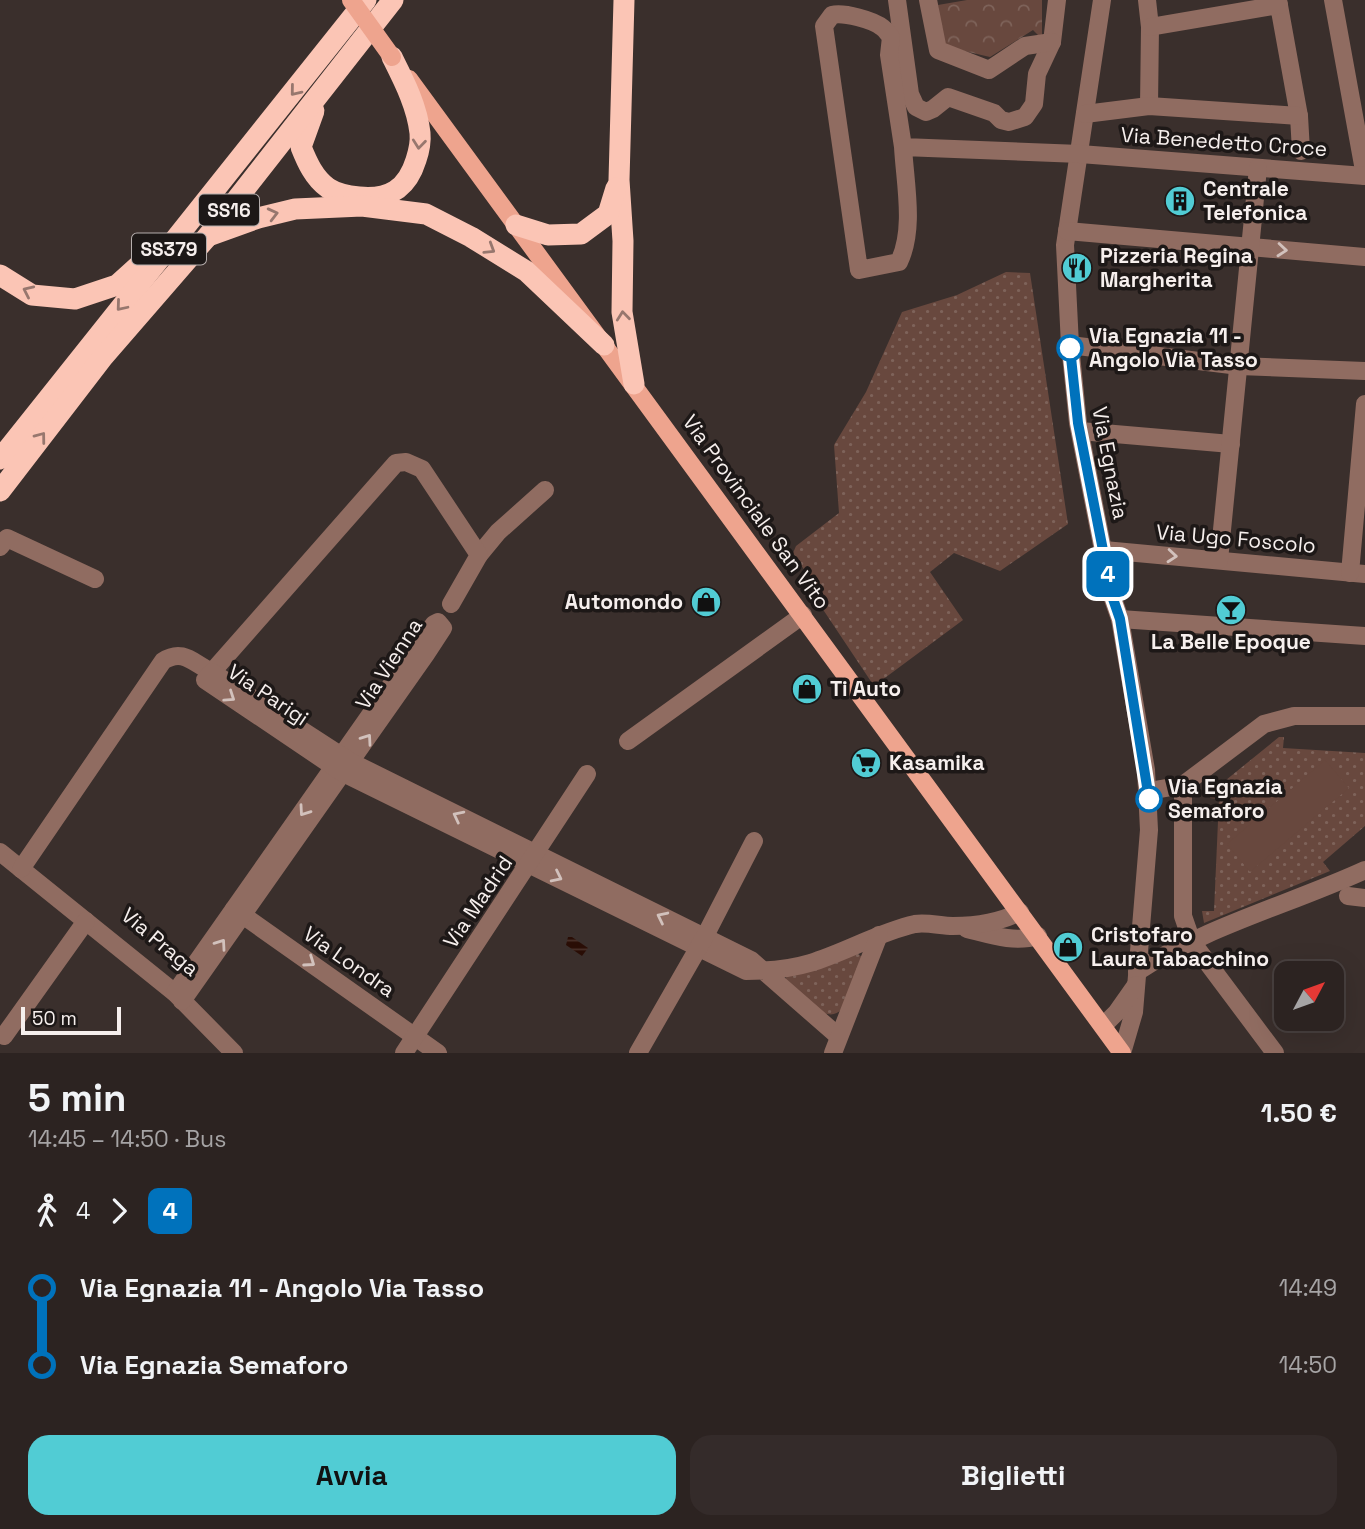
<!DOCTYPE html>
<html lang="it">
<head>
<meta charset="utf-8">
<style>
	body { margin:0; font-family:"Space Grotesk",sans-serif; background:#342b2a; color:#f1f3f6; height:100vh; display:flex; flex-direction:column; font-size:26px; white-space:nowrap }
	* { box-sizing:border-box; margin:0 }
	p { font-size:23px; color:#a6a4a5 }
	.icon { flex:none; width:38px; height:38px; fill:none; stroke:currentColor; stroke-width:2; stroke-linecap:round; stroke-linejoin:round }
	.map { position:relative; height:1053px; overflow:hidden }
	.side { display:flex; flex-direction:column; background:#2c2321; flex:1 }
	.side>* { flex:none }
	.badge { padding:0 14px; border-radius:10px; font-size:24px; line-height:46px }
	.needle { width:46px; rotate:49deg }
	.fabs { position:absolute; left:1274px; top:961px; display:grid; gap:14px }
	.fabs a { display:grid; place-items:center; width:70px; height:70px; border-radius:14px; background:#2c2321; box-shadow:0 7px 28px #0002,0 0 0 2px #48403f; font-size:35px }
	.scale { position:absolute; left:21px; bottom:18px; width:100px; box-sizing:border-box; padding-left:7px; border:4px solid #f6efed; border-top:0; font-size:19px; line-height:24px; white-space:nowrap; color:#f6efed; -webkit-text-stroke:5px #1d1817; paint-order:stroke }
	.map>.badge { position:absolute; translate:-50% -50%; box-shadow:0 0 0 4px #fff }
	.legs { display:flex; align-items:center; gap:10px; height:77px; padding:0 28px; font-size:23px }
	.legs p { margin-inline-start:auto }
	.overview { display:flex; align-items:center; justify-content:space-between; height:119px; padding:0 28px }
	h1 { font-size:38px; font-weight:700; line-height:52px }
	.cta { display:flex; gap:14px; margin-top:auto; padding:14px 28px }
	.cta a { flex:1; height:80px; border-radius:21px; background:#51ccd4; color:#111; font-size:28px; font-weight:700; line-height:80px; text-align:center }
	.cta a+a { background:#342b2a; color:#f1f3f6 }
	ul { padding:0 28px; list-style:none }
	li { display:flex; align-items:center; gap:24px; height:77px; font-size:26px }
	li i { display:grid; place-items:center; width:10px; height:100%; margin:0 9px; background:currentColor }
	li i::after { content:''; width:18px; height:18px; margin:-9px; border:5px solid; border-radius:50%; background:#2c2321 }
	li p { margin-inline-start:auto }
	li:first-child i { background:linear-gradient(#0000 50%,currentColor 0) }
	li:last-child i { background:linear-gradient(currentColor 50%,#0000 0) }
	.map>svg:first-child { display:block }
</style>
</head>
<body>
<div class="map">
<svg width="1365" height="1053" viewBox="0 0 1365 1053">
	<defs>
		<pattern id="grass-dots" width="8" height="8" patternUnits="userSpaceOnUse" patternTransform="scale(1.75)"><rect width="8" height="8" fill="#68483e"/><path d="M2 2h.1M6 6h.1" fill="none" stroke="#7e635a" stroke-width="1.8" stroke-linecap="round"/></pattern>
		<pattern id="park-crowns" width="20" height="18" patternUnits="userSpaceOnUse" patternTransform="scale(1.75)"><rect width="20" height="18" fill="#68483e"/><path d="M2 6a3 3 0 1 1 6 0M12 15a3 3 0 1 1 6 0" fill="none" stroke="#7e635a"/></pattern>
		<pattern id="water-rules" width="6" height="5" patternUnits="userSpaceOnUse" patternTransform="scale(1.75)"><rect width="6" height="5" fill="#290d05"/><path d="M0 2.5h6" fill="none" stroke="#49312a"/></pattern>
	</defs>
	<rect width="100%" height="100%" fill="#3a2f2c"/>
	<g fill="url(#grass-dots)">
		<polygon points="1006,272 1030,273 1068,524 1000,571 954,553 930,572 963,620 874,686 820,605 813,583 793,553 796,546 839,513 834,445 866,392 902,312 957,295"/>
		<polygon points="1279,737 1284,737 1283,748 1365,753 1365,826 1323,862 1330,871 1204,923 1202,911 1214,911 1219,799 1210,798 1210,793"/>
		<path d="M 856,952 L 863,958 L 843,1009 C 836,1014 832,1016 824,1013 L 785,981 L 787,975 Z"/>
	</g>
	<polygon fill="url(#park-crowns)" points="967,0 1042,0 1042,36 1039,36 1033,30 990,57 947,47 942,44 938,5"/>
	<polygon fill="#68483e" points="1325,760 1349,788 1250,872 1227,844"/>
	<polygon fill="url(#water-rules)" points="568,937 572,937 588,948 582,956 566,945"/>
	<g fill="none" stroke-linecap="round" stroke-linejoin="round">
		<g stroke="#906c61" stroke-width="18">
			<polyline points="897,0 910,94 916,107 926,112 933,109 948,97 994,113 1001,120 1009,122 1025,117 1034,104 1037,74 1052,42 1057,0"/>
			<polyline points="928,0 938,50 989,70 1025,46 1052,42"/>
			<polyline points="1102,0 1065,245 1070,345 1078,423 1112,596 1120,619 1146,770 1149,830 1134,1012 1122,1053"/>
			<polyline points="1147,0 1150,27 1149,106"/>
			<polyline points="1278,0 1299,116 1301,151"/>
			<polyline points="1333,0 1365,176"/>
			<polyline points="1150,27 1279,5"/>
			<polyline points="1085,114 1149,106 1299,116"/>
			<path d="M 903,147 C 905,183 915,229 899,262 L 859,270 L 824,26 L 832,15 C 843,12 874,20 883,28 C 886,30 888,34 891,37 L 889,55 L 903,147 L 1080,154 L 1365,176"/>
			<polyline points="1067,231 1365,257"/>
			<polyline points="1070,345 1239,366 1365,371"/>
			<polyline points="1080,431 1231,444"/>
			<polyline points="0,547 7,538 95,579"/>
			<polyline points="1104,550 1365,574"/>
			<polyline points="479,555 498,532 545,490"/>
			<polyline points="1219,560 1258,168"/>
			<polyline points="1350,573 1365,404"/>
			<polyline points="1120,619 1365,636"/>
			<polyline points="628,741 803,615"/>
			<polyline points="1183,785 1183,916 1192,942 1275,1053"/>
			<polyline points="1149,791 1183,785 1264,724 1294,716 1365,716"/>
			<polyline points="0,852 175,993 234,1053"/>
			<path d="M 21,869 L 163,661 C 183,648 193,663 212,672 L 396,463 L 406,462 L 422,469 L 479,555 L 451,604"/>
			<polyline points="1348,896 1365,898"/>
			<polyline points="234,909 438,1053"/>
			<path d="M 967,929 C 991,935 1014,943 1038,936"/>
			<path d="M 1137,972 C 1204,927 1291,904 1365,870"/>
			<polyline points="175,993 434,624 438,622 443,628 426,654 182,1001"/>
			<polyline points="1103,1026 1117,1012 1136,985"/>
			<polyline points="4,1036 86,921"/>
			<path d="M 838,1036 L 751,960 L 351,762 L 212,672 L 205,680 L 343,773 L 746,971 C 767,971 790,969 810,963 C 846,952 879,932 915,924 C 927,922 941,926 953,926 C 976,926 1000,922 1020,912"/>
			<polyline points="404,1053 587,774"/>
			<polyline points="638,1053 704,938 754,841"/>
			<polyline points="833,1053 879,935"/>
		</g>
		<polyline stroke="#eea48e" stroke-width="18" points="409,79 1122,1053"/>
		<g stroke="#fbc5b5" stroke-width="21">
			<polyline points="624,0 619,180 623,241 622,312 634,384"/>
			<path d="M 314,111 L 301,147 C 307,162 314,178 328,188 C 337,194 349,196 359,197 C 389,200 407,189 416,160 C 419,151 421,143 420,133 C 417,106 404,81 392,57"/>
			<polyline points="516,225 548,235 581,234 608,214 616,188"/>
			<polyline points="208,236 258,218 295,209 362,206 426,214 471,237 526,271 604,345"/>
			<polyline points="0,275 32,295 75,299 117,285 147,258"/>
			<polyline points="0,459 366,0"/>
			<polyline points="0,491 103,357 208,236 393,0"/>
		</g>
		<polyline stroke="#eea48e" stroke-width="18" points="351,0 392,57"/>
	</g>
	<defs><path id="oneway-chevron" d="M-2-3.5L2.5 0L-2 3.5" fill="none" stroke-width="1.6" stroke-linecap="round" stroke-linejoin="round" transform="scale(1.75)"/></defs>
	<g stroke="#97776e">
		<use href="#oneway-chevron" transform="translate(295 91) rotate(129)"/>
		<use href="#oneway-chevron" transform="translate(419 144) rotate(96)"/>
		<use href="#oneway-chevron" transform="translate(273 214) rotate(-14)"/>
		<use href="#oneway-chevron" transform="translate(490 249) rotate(32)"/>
		<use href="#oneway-chevron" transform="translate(28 291) rotate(-155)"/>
		<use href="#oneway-chevron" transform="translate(121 306) rotate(130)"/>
		<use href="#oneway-chevron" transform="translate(623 316) rotate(-96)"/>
		<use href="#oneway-chevron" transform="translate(41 437) rotate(-53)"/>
	</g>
	<g stroke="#d2c1bc">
		<use href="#oneway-chevron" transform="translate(1282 250) rotate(5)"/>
		<use href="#oneway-chevron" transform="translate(1172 556) rotate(5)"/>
		<use href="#oneway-chevron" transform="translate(230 697) rotate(34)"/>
		<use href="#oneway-chevron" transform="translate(367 739) rotate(-55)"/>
		<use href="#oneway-chevron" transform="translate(304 811) rotate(125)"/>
		<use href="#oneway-chevron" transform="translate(458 816) rotate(-153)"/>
		<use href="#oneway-chevron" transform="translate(557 877) rotate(26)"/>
		<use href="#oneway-chevron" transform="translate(662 917) rotate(-154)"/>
		<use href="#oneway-chevron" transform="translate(221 944) rotate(-55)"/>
		<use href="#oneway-chevron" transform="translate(310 962) rotate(35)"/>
	</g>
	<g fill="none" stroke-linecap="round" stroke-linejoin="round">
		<g stroke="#fff" stroke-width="16">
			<polyline id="line-1" points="1070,348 1078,423 1112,596 1120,619 1149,799"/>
		</g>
		<use href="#line-1" stroke="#0072bc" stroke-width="10"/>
	</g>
	<defs>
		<g id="building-disc" transform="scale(1.575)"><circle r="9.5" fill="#51ccd4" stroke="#1d1817"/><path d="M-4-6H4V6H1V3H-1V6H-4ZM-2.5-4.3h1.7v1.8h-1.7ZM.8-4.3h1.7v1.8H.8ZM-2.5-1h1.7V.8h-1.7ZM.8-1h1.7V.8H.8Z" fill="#111"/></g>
		<g id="restaurant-disc" transform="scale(1.575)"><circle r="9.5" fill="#51ccd4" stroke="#1d1817"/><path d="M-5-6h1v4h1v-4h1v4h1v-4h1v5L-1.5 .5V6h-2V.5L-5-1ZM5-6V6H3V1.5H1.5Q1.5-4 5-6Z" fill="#111"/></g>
		<g id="shop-disc" transform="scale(1.575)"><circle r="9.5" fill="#51ccd4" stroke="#1d1817"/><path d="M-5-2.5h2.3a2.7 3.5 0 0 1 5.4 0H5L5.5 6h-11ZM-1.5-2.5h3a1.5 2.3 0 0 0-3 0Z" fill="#111"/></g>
		<g id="bar-disc" transform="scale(1.575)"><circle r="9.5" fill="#51ccd4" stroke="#1d1817"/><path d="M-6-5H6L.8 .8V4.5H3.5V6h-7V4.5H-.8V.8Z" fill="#111"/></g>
		<g id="supermarket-disc" transform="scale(1.575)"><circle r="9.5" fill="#51ccd4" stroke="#1d1817"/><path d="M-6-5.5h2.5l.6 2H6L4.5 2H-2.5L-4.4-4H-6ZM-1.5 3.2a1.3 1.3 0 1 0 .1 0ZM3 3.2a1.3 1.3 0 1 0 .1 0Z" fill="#111"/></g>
	</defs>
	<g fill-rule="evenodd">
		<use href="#building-disc" x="1180" y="201"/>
		<use href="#restaurant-disc" x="1077" y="268"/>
		<use href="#shop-disc" x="706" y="602"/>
		<use href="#bar-disc" x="1231" y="610"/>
		<use href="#shop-disc" x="807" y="689"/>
		<use href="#supermarket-disc" x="866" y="763"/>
		<use href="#shop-disc" x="1068" y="947"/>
	</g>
	<g fill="#fff" stroke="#0072bc" stroke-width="3.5">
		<circle cx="1070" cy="348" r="12"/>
		<circle cx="1149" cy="799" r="12"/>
	</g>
	<g text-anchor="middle" stroke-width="7" stroke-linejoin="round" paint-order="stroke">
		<g fill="#1d1817" stroke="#b5aead" stroke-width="2">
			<rect x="199" y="194.5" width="60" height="31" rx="5"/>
			<rect x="132" y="233.5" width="74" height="31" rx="5"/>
		</g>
		<g font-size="19" font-weight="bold" fill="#f6efed">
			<text x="229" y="217">SS16</text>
			<text x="169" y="256">SS379</text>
		</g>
		<g font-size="21" fill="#f6efed" stroke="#1d1817">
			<text transform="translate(1224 142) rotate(4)" y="7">Via Benedetto Croce</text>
			<text transform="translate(1110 463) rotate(79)" y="7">Via Egnazia</text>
			<text transform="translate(756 512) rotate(54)" y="7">Via Provinciale San Vito</text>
			<text transform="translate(1236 539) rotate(5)" y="7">Via Ugo Foscolo</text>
			<text transform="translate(389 664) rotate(-57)" y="7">Via Vienna</text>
			<text transform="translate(268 695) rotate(34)" y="7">Via Parigi</text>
			<text transform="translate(478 902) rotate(-56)" y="7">Via Madrid</text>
			<text transform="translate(160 942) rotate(40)" y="7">Via Praga</text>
			<text transform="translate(349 962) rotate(35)" y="7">Via Londra</text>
		</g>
		<g font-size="21" font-weight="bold" fill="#f6efed" stroke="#1d1817" text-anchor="start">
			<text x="1203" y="196">Centrale<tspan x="1203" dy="24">Telefonica</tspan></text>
			<text x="1100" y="263">Pizzeria Regina<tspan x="1100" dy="24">Margherita</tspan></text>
			<text x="683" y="609" text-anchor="end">Automondo</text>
			<text x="1231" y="649" text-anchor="middle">La Belle Epoque</text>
			<text x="830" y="696">Ti Auto</text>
			<text x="889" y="770">Kasamika</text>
			<text x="1091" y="942">Cristofaro<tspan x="1091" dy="24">Laura Tabacchino</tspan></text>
		</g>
		<g font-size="21" font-weight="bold" fill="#f6efed" stroke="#1d1817" text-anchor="start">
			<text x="1089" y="343">Via Egnazia 11 -<tspan x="1089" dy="24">Angolo Via Tasso</tspan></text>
			<text x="1168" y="794">Via Egnazia<tspan x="1168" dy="24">Semaforo</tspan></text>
		</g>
	</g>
</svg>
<div class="fabs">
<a><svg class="needle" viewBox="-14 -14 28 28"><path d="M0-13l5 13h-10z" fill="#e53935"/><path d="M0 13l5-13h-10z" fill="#a6a4a5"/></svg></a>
</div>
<div class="scale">50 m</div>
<b class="badge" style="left:1108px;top:574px;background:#0072bc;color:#fff">4</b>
</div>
<section class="side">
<div class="overview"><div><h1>5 min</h1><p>14:45 – 14:50 · Bus</p></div><b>1.50 €</b></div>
<div class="legs"><svg class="icon" aria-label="walk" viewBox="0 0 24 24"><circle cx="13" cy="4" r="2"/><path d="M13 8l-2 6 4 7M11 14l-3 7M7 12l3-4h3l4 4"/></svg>4<svg class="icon" aria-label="forward" viewBox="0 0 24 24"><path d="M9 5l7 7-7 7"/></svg><b class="badge" style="background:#0072bc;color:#fff">4</b></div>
<ul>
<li><i style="color:#0072bc"></i><b>Via Egnazia 11 - Angolo Via Tasso</b><p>14:49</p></li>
<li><i style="color:#0072bc"></i><b>Via Egnazia Semaforo</b><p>14:50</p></li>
</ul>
<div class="cta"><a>Avvia</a><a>Biglietti</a></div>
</section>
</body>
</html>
